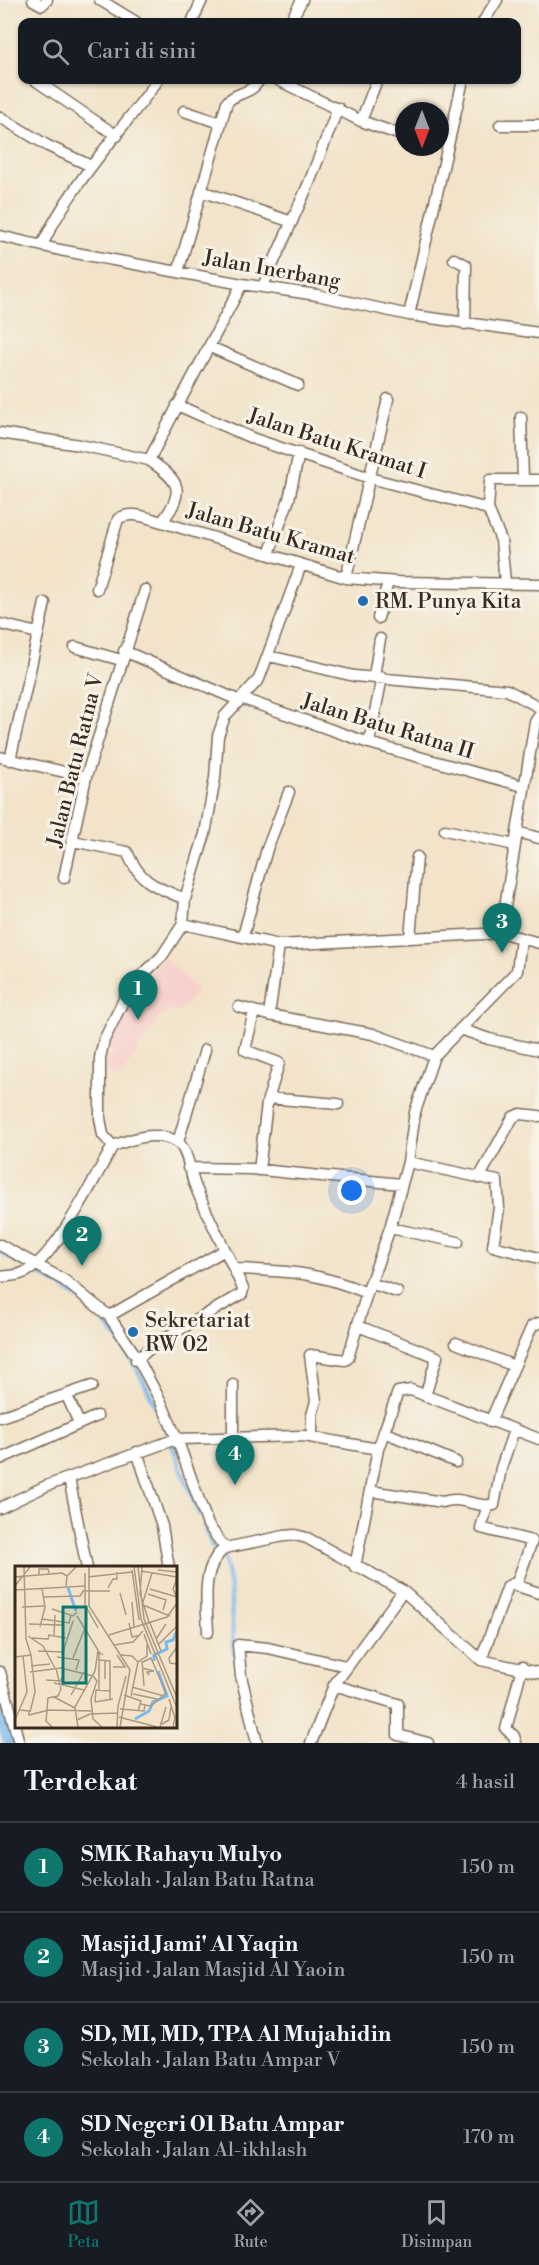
<!DOCTYPE html>
<html lang="id">
<meta charset="utf-8">
<style>
:root{--surface:#171b24;--page:#242831;--text:#f1f3f6;--muted:#9ea1a6;--line:#363941;--accent:#0f766e}
body{margin:0;font-family:"Libre Bodoni",serif;background:var(--page);color:var(--text)}
.compass{position:absolute;left:395px;top:102px;width:54px;height:54px;border-radius:50%;background:var(--surface);box-shadow:0 2px 4px #0004;rotate:180deg}
.you{position:absolute;left:352px;top:1191px;width:21px;height:21px;margin:-15px;border:4px solid #fff;border-radius:50%;background:#1a73e8;box-shadow:0 0 0 9px #1a73e833}
.badge{display:grid;place-items:center;width:39px;height:39px;border-radius:50%;background:var(--accent);color:#fff;font-size:20px;font-weight:700}
.pin{position:absolute;translate:-50% -50px;filter:drop-shadow(0 2px 3px #0008)}
.pin::after{content:'';position:absolute;top:32px;width:21px;height:18px;background:inherit;clip-path:polygon(0 0,100% 0,50% 100%)}
.list{margin:0;padding:0;list-style:none}
h2{display:flex;justify-content:space-between;align-items:center;height:78px;margin:0;padding:0 24px;font-size:26px}
h2 small{font-size:20px;font-weight:400;color:var(--muted)}
.list li{display:grid;grid-template-columns:39px 1fr auto;gap:18px;align-items:center;box-sizing:border-box;height:90px;padding:0 24px;border-top:2px solid var(--line)}
.list b{display:block;font-size:22px;white-space:nowrap}
.list p{margin:0;font-size:20px;white-space:nowrap;color:var(--muted)}
.list em{font-size:20px;font-style:normal;color:var(--muted)}
.icon{flex:none;width:33px;height:33px;fill:none;stroke:currentColor;stroke-width:2;stroke-linecap:round;stroke-linejoin:round}
.map{position:relative;flex:none;width:539px;height:1743px;overflow:hidden}
.search{position:absolute;background:var(--surface);box-shadow:0 2px 4px #0004;left:18px;right:18px;top:18px;height:66px;display:flex;align-items:center;gap:15px;box-sizing:border-box;padding:0 21px;border-radius:12px;color:var(--muted);font-size:22px}
.sheet{height:438px;background:var(--surface)}
nav{display:flex;justify-content:space-around;align-items:center;box-sizing:border-box;height:84px;border-top:2px solid var(--line);background:var(--surface);font-size:16px;color:var(--muted)}
nav a{display:grid;justify-items:center;gap:3px}
nav .on{color:var(--accent)}
.map>svg:first-child{display:block}
.built{fill:#f7d0cb}
.lines{fill:none;stroke-linecap:round;stroke-linejoin:round}
.stream{stroke:#79b9ed;stroke-width:4}
.canal{stroke:#79b9ed;stroke-width:14}
.minor-casing{stroke:#7b6b5a;stroke-width:13}
.minor{stroke:#fff;stroke-width:10}
.poi-dot{fill:#1f6fb2;stroke:#f7f3e8;stroke-width:2}
.labels{text-anchor:middle;stroke-width:6;stroke-linejoin:round;paint-order:stroke}
.street-label{font-size:21px;fill:#3b2a1e;stroke:#f7f3e8}
.poi-label{font-size:21px;fill:#3b2a1e;stroke:#f7f3e8;text-anchor:start}
.inset-river{fill:none;stroke:#79b9ed;stroke-width:3}
.inset-road{fill:none;stroke:#a99985;stroke-width:1.5}
.view{fill:#0f766e;fill-opacity:0.15;stroke:#0f766e;stroke-width:3}
.inset-edge{fill:none;stroke:#3b2a1e;stroke-width:3}
</style>
<div class="map">
<svg width="539" height="1743" viewBox="0 0 539 1743">
<rect width="100%" height="100%" fill="#f7f3e8"/>
<filter id="ink" filterUnits="userSpaceOnUse"><feTurbulence type="fractalNoise" baseFrequency=".0167" numOctaves="2"/><feDisplacementMap in="SourceGraphic" scale="12" xChannelSelector="R" yChannelSelector="G"/><feConvolveMatrix kernelMatrix="1 2 1 2 8 2 1 2 1" color-interpolation-filters="sRGB"/></filter>
<filter id="wash" filterUnits="userSpaceOnUse"><feTurbulence type="fractalNoise" baseFrequency=".008" numOctaves="4" result="noise"/><feDisplacementMap in="SourceGraphic" scale="24" xChannelSelector="R" yChannelSelector="G"/><feGaussianBlur stdDeviation="1.35" result="paint"/><feColorMatrix in="noise" values="0 0 0 0 0 0 0 0 0 0 0 0 0 0 0 0 0 1.4 0 .05"/><feComposite in="paint" operator="in"/></filter>
<g filter="url(#wash)">
<rect width="100%" height="100%" fill="#f2e3c9"/>
<path class="built" d="M164,957L198,991L177,1013L172,1008L160,1017L120,1078L102,1068L113,1051L105,1046L134,989Z"/>
<g class="lines">
<path class="stream" d="M0,1252C25,1267 52,1279 76,1296C140,1342 170,1443 199,1514
M204,1526L212,1546L224,1557L230,1587L234,1655"/>
<path class="canal" d="M0,1710L10,1743"/>
</g>
</g>
<g filter="url(#ink)">
<g class="lines">
<g class="minor-casing">
<path id="minor" d="M33,0L42,5L47,0
M100,0L136,22
M192,22L202,0
M290,22L302,0
M483,22L497,0
M35,80L117,136
M278,80L361,121L404,136
M184,111L221,123
M0,117L48,146L91,166
M361,121L377,80
M500,125H539
M201,191L292,222
M0,236L60,250L242,284L317,295L409,315L539,333
M42,245C71,184 119,134 158,80
M454,259L466,265L465,324
M178,272L227,102C237,91 251,95 259,80
M242,284L149,460C180,481 186,490 162,522L346,578L398,582L539,584
M263,286L309,183L338,108
M409,315L463,80
M210,347L298,385
M177,405L254,439L370,478L488,509L501,540L505,582
M521,417L523,479
M0,433L80,445L149,460
M488,509L490,480H539
M269,554L289,499L299,453
M346,578L388,399
M97,589L118,519C131,510 147,518 162,522
M378,618L388,582
M0,624L38,633
M75,647L121,660
M124,651L238,700
M269,656L354,676L507,690L539,707
M374,676L380,639
M243,699L369,743L523,786
M539,716L535,722L503,919V933L539,943
M369,743L382,677
M0,757L86,777
M10,760L45,603
M445,830L515,845
M517,832L539,838
M73,841L127,852C140,883 156,887 185,899
M64,878L86,777L145,590
M183,924L279,945L503,933
M243,936L267,849L289,792
M410,938L417,857
M239,1007L269,1015L373,1034L434,1056
M254,1012L245,1050L279,1063L267,1103L259,1170
M269,1015L279,945
M460,1029L489,1039L539,1050
M268,1098L338,1104
M178,1142L205,1050
M113,1146L103,1135L100,1118V1058L104,1040L130,987L162,956L183,924L185,899L205,834L215,778L218,736L225,716L259,679L301,565
M113,1146C134,1138 154,1131 176,1141C187,1147 190,1171 194,1183C208,1219 228,1253 243,1289L242,1294L158,1342L136,1360
M408,1162L497,1181L499,1208L493,1246L539,1258
M188,1168L251,1169L401,1184
M479,1178L513,1117L520,1114L539,1116
M390,1228L458,1242
M0,1245L64,1280L109,1316L138,1359L161,1402L177,1439L208,1525L225,1548
M235,1269C288,1271 317,1272 367,1293
M0,1277C7,1276 16,1276 23,1273C54,1262 95,1176 113,1146
M370,1283L397,1292
M109,1316L225,1250
M358,1326L437,1357L425,1396
M456,1343L514,1366
M233,1385V1436
M67,1396L79,1423
M0,1417L92,1386
M490,1422L532,1326L539,1323
M384,1432L456,1462
M312,1437V1415L316,1401L310,1355L345,1360L348,1358L367,1293L390,1228L408,1162L415,1112L434,1056L517,971L521,939
M137,1452L162,1526L169,1568
M0,1459L97,1416
M69,1478L87,1568
M370,1491L443,1502C459,1495 476,1508 494,1505L501,1468L514,1430
M488,1505L481,1528L532,1541L516,1585
M0,1508L46,1486L176,1439L304,1436L378,1449
M355,1567L378,1449L398,1392L411,1390L539,1439
M208,1632C207,1604 200,1567 225,1548L284,1536L295,1535L307,1538L403,1591L481,1660L539,1673
M481,1660L508,1586L512,1584L539,1593
M0,1672L19,1743
M334,1685L398,1704V1735L428,1743
M257,1743L241,1676L238,1645L268,1648L346,1666
M311,1743L334,1685L403,1591
M516,1743L514,1736L506,1729L522,1667"/>
</g>
<use href="#minor" class="minor"/>
</g>
</g>
<g class="poi-dot">
<circle cx="363" cy="601" r="6"/>
<circle cx="133" cy="1332" r="6"/>
</g>
<g class="labels">
<g class="street-label">
<text transform="translate(272 269) rotate(10)" y="7">Jalan Inerbang</text>
<text transform="translate(337 443) rotate(18)" y="7">Jalan Batu Kramat I</text>
<text transform="translate(271 533) rotate(16)" y="7">Jalan Batu Kramat</text>
<text transform="translate(388 726) rotate(17)" y="7">Jalan Batu Ratna II</text>
<text transform="translate(75 760) rotate(-76)" y="7">Jalan Batu Ratna V</text>
</g>
<g class="poi-label">
<text x="375" y="608">RM. Punya Kita</text>
<text x="145" y="1327">Sekretariat<tspan x="145" dy="24">RW 02</tspan></text>
</g>
</g>
<g transform="translate(15 1566)">
<rect width="162" height="162" fill="#f2e3c9"/>
<path class="inset-river" d="M53,22L61,45M139,95V89L152,83L151,76L158,74L162,65M120,153L134,145L138,136L152,130L143,105"/>
<path class="inset-road" d="M74,1V40L115,104L105,161M119,1L126,53L162,142M123,1L129,53L162,132M127,1L125,28L134,56M117,4L124,54M143,4L162,6M126,5L162,11M70,7V39L83,62M24,8V3H33L34,7M0,11L47,7L52,10M73,11L117,6M162,12L158,23L162,32M0,20L15,1M51,20L52,10L61,1M93,22L98,13H102V6M135,23L162,31M0,24L71,20M71,25H95M105,27L111,49M133,28L151,34L148,44M28,31L65,30L69,24M117,36L119,61M128,36L137,7M128,39L155,50M7,41L29,40M37,43L58,50L62,46M62,50L83,84L80,105L60,141L63,161M27,53L54,57L56,49M114,57L117,71L125,69M135,57L146,85M14,58L47,59M25,61L30,41L27,22M129,68L136,88M39,69L40,49M94,69L152,51L162,37M13,70L28,80L40,102M17,72L33,73L34,69L51,72M141,73L151,58M144,78L162,60M99,79L118,76L128,65M162,81L154,92L155,97L162,98M23,85L48,86L58,55M106,89L117,90L123,96M0,91L16,89L11,73L9,1M42,91L64,94L61,104M58,92L70,62M84,94L95,95V134M127,95L129,120M128,96L136,92L151,127L136,140L130,139M16,100L35,98M98,101H110L102,89M127,102L139,105L132,106L134,109M15,106L46,102L78,110L82,115L76,133L78,153L87,161M90,113V94M31,114L46,115L47,111M39,117L69,124M117,121L149,130M84,124V86L88,89M118,128L142,133M56,129L69,106M109,129L126,135L123,145M116,130L123,96L132,90V78M39,131L60,142M154,133L160,152L158,161M80,136L81,124L95,125M80,136L98,133M105,143L129,145L130,139L126,138M5,144L14,145V149L34,144L77,145M15,146L20,126L16,89M104,151L142,161M0,154L12,126L8,90M62,154L75,148L102,147M147,158L154,154L156,141M37,161L31,155L33,132L43,130L46,123L41,102M102,161L103,140L111,110M145,161L151,141"/>
<path class="view" d="M48,41H71V117H48Z"/>
<rect width="162" height="162" class="inset-edge"/>
</g>
</svg>
<svg class="compass" viewBox="-18 -18 36 36"><path d="M0-13l5 13h-10z" fill="#e53935"/><path d="M0 13l5-13h-10z" fill="#9ea1a6"/></svg>
<div class="you"></div>
<div class="pin badge" style="left:138px;top:1020px">1</div>
<div class="pin badge" style="left:82px;top:1266px">2</div>
<div class="pin badge" style="left:502px;top:953px">3</div>
<div class="pin badge" style="left:235px;top:1485px">4</div>
<div class="search"><svg class="icon" aria-label="search" viewBox="0 0 24 24"><circle cx="10" cy="10" r="6"/><path d="M15 15l6 6"/></svg>Cari di sini</div>
</div>
<section class="sheet">
<h2>Terdekat<small>4 hasil</small></h2>
<ul class="list">
<li><span class="badge">1</span><div><b>SMK Rahayu Mulyo</b><p>Sekolah · Jalan Batu Ratna</p></div><em>150 m</em></li>
<li><span class="badge">2</span><div><b>Masjid Jami' Al Yaqin</b><p>Masjid · Jalan Masjid Al Yaoin</p></div><em>150 m</em></li>
<li><span class="badge">3</span><div><b>SD, MI, MD, TPA Al Mujahidin</b><p>Sekolah · Jalan Batu Ampar V</p></div><em>150 m</em></li>
<li><span class="badge">4</span><div><b>SD Negeri 01 Batu Ampar</b><p>Sekolah · Jalan Al-ikhlash</p></div><em>170 m</em></li>
</ul>
</section>
<nav>
<a class="on"><svg class="icon" aria-label="map" viewBox="0 0 24 24"><path d="M3 6l6-2 6 2 6-2v14l-6 2-6-2-6 2zM9 4v14M15 6v14"/></svg>Peta</a>
<a><svg class="icon" aria-label="directions" viewBox="0 0 24 24"><path d="M12 3l9 9-9 9-9-9zM9 14v-3h6M13 9l2 2-2 2"/></svg>Rute</a>
<a><svg class="icon" aria-label="saved" viewBox="0 0 24 24"><path d="M7 4h10v16l-5-4-5 4z"/></svg>Disimpan</a>
</nav>
